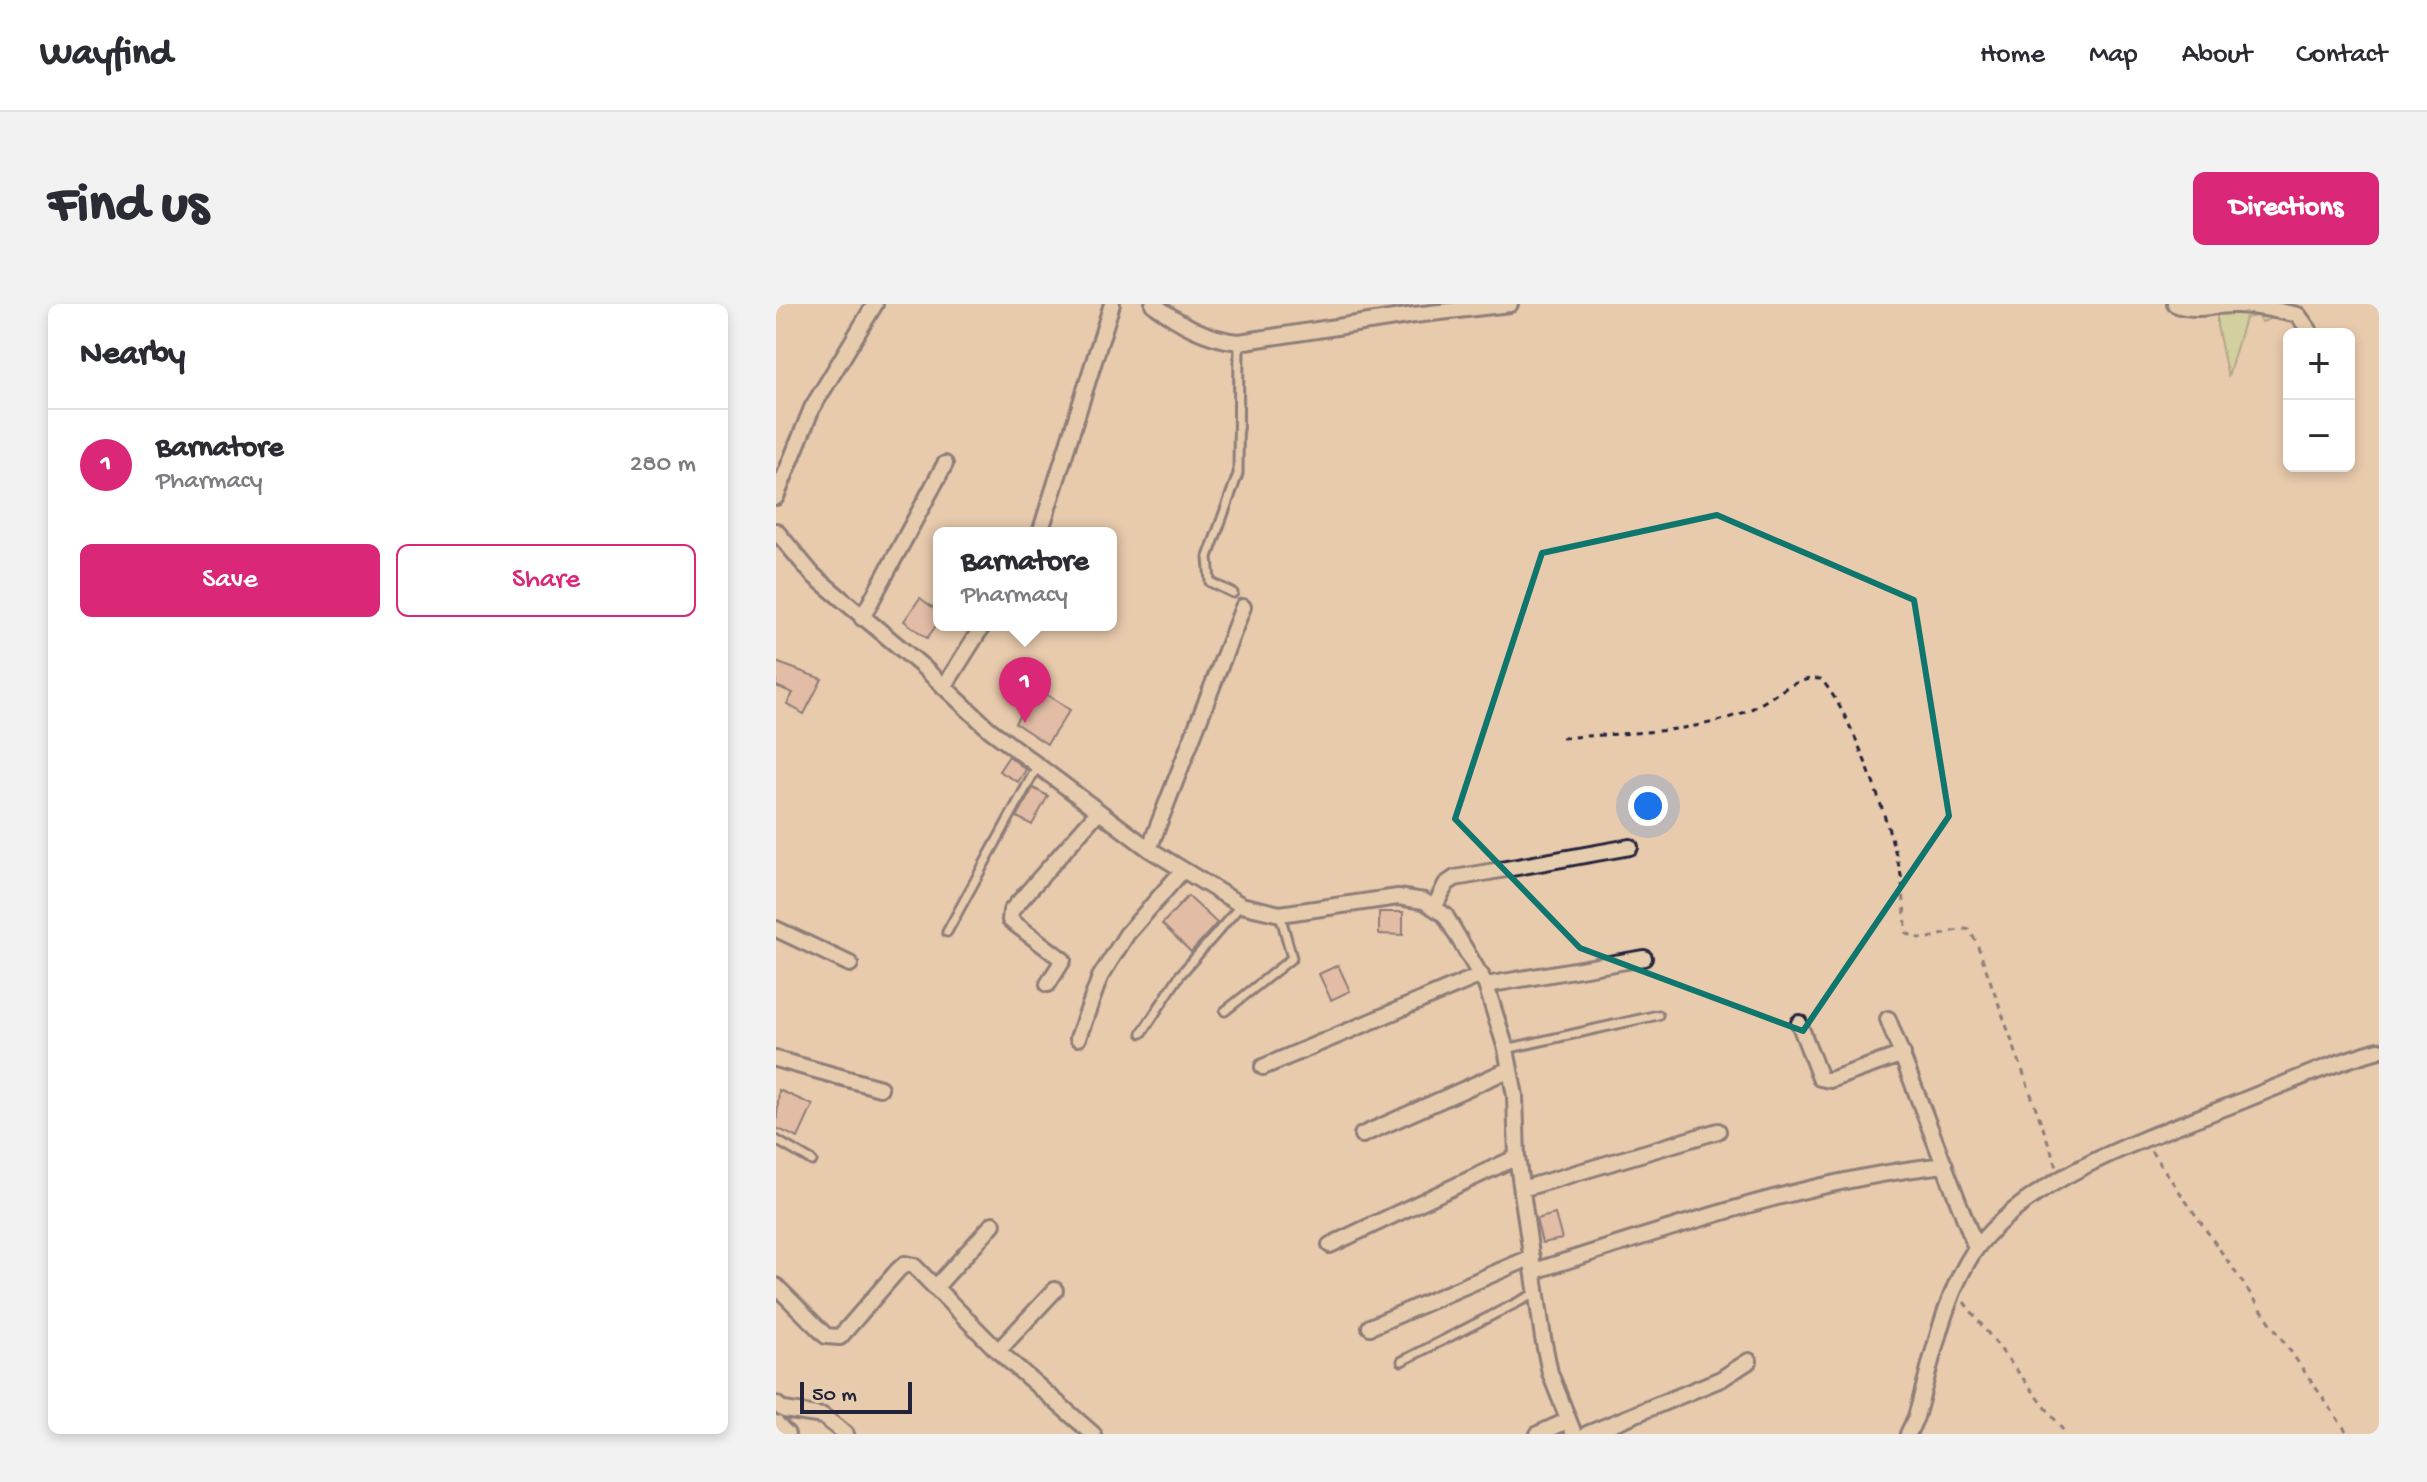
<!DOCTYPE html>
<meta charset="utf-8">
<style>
:root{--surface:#fff;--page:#f2f2f3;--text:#2b2b33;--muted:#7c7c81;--line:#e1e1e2;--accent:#db2777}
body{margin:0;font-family:"Gochi Hand",sans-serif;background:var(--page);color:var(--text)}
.controls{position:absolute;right:24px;top:24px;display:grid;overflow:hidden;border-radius:12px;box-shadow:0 4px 12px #0003}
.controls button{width:72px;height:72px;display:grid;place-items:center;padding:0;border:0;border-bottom:2px solid var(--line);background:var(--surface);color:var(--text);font:40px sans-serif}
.scale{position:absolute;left:24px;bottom:20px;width:112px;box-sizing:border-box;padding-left:8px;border:4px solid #22223b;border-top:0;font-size:22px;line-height:28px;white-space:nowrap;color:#22223b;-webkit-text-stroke:6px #e5cdae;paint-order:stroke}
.you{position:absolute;left:872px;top:502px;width:28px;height:28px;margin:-20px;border:6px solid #fff;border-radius:50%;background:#1a73e8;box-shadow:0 0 0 12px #1a73e833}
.badge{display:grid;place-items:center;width:52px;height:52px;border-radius:50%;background:var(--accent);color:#fff;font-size:26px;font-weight:700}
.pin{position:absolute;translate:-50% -66px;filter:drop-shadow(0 2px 4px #0008)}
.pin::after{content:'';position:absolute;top:42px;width:28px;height:24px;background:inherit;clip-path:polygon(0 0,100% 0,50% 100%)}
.popup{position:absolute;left:157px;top:223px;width:184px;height:104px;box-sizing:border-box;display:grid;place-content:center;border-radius:12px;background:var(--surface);filter:drop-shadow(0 2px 6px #0005);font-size:26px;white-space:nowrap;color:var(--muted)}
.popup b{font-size:30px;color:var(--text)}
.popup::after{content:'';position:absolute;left:50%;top:100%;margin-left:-16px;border:16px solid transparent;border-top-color:var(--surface)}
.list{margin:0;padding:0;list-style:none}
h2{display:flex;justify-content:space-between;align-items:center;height:104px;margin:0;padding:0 32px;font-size:34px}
h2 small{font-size:26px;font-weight:400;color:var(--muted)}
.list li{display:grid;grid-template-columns:52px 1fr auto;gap:24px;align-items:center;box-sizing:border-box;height:112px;padding:0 32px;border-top:2px solid var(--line)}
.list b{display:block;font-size:30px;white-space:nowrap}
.list p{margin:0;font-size:26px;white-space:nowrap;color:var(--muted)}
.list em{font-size:26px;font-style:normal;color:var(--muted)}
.actions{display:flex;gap:16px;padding:24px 32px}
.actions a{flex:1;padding:18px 0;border:2px solid var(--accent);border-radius:12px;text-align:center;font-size:28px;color:var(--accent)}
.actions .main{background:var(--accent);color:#fff}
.map{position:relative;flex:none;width:1603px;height:1130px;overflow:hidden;border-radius:12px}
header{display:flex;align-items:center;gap:48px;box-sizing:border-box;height:112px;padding:0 40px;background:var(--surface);border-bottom:2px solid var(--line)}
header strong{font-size:38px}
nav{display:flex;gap:44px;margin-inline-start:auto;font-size:28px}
.intro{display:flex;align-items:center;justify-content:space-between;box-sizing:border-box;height:192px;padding:0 48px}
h1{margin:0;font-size:56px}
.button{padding:20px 36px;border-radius:12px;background:var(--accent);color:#fff;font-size:28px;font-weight:700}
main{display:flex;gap:48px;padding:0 48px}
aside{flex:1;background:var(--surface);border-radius:12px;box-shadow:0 4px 12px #0003}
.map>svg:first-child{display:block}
.green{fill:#bcd58c;stroke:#6f7c64;stroke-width:2}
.building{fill:#dbaa9c;stroke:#22223b;stroke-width:2}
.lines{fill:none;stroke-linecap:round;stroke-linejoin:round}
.service-casing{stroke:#22223b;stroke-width:13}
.minor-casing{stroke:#22223b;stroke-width:20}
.path{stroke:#22223b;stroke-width:3;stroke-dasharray:6 6;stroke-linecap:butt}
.service{stroke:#e5cdae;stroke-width:7}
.minor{stroke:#e5cdae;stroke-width:14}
.marked{fill:none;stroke:#0f766e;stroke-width:6;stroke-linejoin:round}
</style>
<header>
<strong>Wayfind</strong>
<nav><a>Home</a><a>Map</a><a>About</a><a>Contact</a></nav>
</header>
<div class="intro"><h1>Find us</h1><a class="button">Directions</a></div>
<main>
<aside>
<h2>Nearby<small></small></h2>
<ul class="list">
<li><span class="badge">1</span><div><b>Barnatore</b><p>Pharmacy</p></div><em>280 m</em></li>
</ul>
<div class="actions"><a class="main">Save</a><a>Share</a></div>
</aside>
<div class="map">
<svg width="1603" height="1130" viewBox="0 0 1603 1130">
<rect width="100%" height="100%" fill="#e8caad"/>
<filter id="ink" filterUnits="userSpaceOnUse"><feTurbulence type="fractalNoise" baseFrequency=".0125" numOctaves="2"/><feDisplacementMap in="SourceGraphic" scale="16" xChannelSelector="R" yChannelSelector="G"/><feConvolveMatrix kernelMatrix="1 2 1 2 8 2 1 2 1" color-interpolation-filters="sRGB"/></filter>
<g filter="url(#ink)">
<path class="green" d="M1441,1L1505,11L1486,18L1481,12L1469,14L1452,73L1441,22Z"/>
<path class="building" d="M144,294L163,308V318L151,334L128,317Z
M0,358L46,375L28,410L11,400L17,389L0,382Z
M261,384L294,406L271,440L239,419Z
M233,452L250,466L242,478L223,467Z
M257,484L272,492L256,521L241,513Z
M412,592L441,619L415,648L386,620Z
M603,608H627V631L603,630Z
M562,661L574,687L555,696L543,670Z
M3,786L37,801L22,834L0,824Z
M779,910L786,935L766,939L760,915Z"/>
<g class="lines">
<g class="service-casing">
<path id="service" d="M457,289L434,278L432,253L462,170L463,38
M171,628L261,463
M449,707L516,654L504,610
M366,729L404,671L465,601
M730,745L882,711
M0,836L36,857
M626,1057L760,989"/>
</g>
<g class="minor-casing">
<path id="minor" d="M377,0C403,19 430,35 463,38L638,11L734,0
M1399,0C1421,9 1437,0 1460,1C1481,1 1502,7 1522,11L1533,26
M0,193L36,104L99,0
M0,227L37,271L146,362L213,425L373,545L465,601L504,610L622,593L648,597L669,611L710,681L730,745L739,792L741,853L767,1034L774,1069L798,1130
M264,229L336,0
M86,314L169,160
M168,383L207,321
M373,545L467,303
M659,602L670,580L679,574L854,543
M0,625L74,660
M272,680L287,656L234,616L235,607L321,509
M710,681L868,654
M1112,715L1200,944
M1023,719L1044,774L1054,776L1127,750
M302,734L324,673L351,630L407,566
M0,755L104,784
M487,763L705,671
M586,831L734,765
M746,885L942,827
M554,941L741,853
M758,967C893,925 1028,876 1169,861
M0,982L50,1032L64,1033L122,966L129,960L138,962L222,1047L317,1130
M159,984L217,920
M594,1023L756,953
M222,1047L279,986
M0,1100L8,1106L47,1112L70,1130
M0,1119L11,1130
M762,1130L791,1117
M811,1130L945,1075L973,1057
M1132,1130L1140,1113C1155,1061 1169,985 1202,942C1259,869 1382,830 1466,797C1511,779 1556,759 1603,746"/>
</g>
<path class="path" d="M786,434C846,428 917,431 973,406C997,395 1017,372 1045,375C1078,413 1110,511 1123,562C1128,583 1128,607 1131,629C1152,643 1169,625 1192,625L1200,637L1281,863
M1375,847L1570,1127
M1188,998L1290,1130"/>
<use href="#service" class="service"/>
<use href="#minor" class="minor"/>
</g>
</g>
<path d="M0 0H1603V1130H0ZM941,211L1138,296L1173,512L1027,727L804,644L679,515L766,249Z" fill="#e8caad" fill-opacity=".55" fill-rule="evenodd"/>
<path class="marked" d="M941,211L1138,296L1173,512L1027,727L804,644L679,515L766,249Z"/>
</svg>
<div class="controls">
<button>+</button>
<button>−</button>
</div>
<div class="scale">50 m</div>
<div class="you"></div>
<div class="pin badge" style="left:249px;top:419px">1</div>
<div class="popup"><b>Barnatore</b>Pharmacy</div>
</div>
</main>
